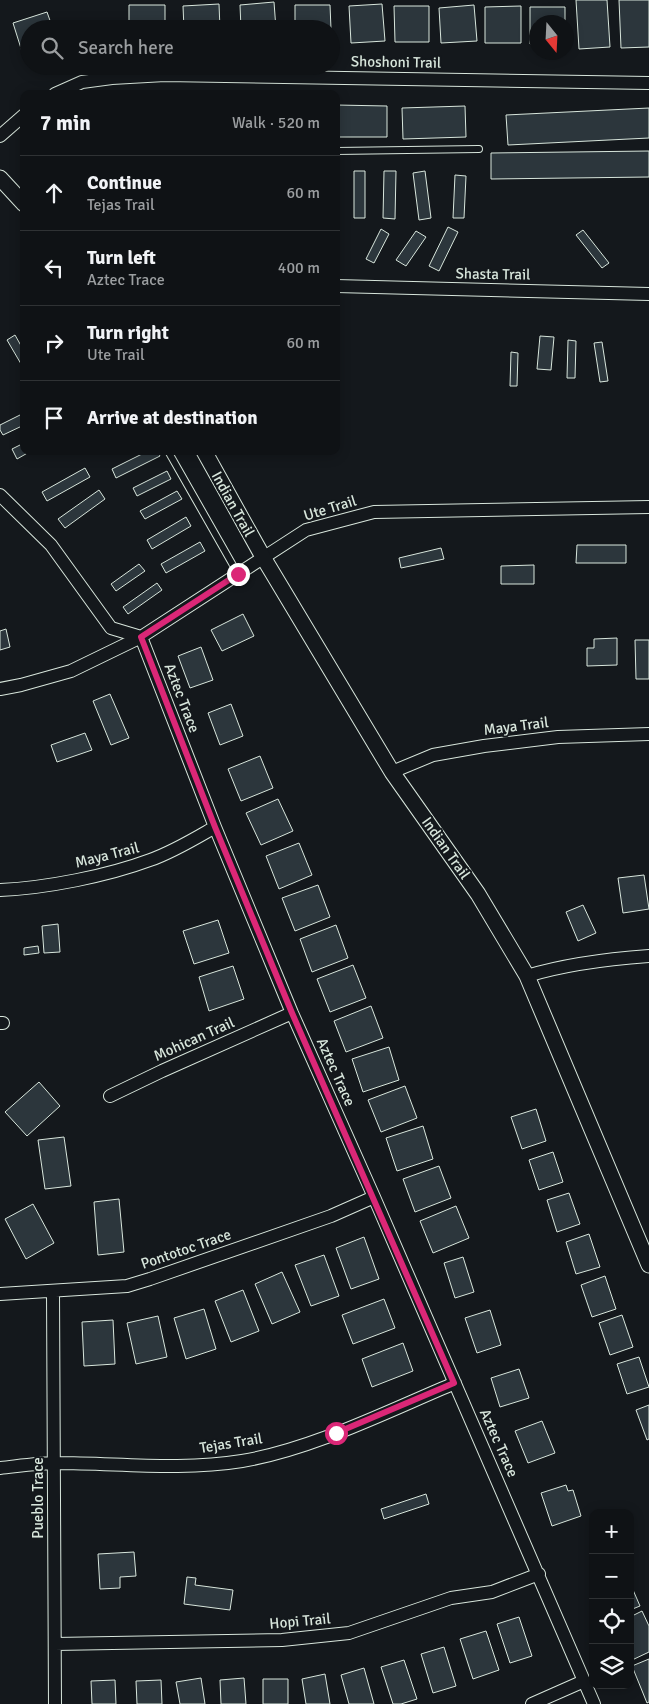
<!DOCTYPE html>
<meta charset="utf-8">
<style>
:root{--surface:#0f1215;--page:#181b1e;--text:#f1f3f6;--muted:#9b9ea0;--line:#2f3234}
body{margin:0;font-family:Signika,sans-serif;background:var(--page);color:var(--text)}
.controls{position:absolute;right:15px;bottom:15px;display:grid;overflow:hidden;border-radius:10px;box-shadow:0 2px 12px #0003}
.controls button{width:45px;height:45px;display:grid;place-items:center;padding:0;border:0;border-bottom:1px solid var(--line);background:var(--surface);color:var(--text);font:25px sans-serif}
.compass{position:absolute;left:529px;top:15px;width:45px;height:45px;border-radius:50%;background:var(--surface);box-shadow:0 2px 12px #0003;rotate:162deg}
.stop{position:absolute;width:15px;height:15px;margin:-11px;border:4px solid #db2777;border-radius:50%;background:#fff}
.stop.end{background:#db2777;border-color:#fff;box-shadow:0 1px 5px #0008}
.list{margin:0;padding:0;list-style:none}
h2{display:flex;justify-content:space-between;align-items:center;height:65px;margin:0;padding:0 20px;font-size:21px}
h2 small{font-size:16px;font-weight:400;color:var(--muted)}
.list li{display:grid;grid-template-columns:32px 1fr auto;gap:15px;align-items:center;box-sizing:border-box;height:75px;padding:0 20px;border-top:1px solid var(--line)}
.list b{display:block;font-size:19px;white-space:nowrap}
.list p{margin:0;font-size:16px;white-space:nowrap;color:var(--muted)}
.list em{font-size:16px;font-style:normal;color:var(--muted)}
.icon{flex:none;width:28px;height:28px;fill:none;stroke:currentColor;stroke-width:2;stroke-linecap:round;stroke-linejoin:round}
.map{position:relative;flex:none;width:649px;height:1704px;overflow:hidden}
.search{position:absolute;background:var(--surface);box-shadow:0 2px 12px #0003;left:20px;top:20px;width:320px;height:55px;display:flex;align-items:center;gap:12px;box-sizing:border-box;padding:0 18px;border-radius:28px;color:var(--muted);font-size:19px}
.panel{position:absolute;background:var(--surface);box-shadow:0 2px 12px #0003;left:20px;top:90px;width:320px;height:365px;border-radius:10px}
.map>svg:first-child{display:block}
.building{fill:#2c363c;stroke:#d8e6dc}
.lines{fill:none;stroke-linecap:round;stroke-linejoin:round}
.service-casing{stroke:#d8e6dc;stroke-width:8}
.minor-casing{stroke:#d8e6dc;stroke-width:14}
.tertiary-casing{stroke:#d8e6dc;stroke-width:17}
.service{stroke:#14181c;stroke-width:6}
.minor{stroke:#14181c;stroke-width:12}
.tertiary{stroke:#14181c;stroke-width:15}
.route{stroke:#db2777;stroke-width:6}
.labels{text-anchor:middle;stroke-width:4;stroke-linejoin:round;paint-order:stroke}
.street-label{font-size:15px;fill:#d8e6dc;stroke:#14181c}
</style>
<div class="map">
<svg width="649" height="1704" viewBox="0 0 649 1704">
<rect width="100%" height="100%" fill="#14181c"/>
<path class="building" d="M576,0H607L610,47L579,49Z
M619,0H649V47L621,48Z
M274,2L276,29H241L240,5Z
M219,4L220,29H184L183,6Z
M382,4L385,41L351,43L349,6Z
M129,5H165V29H129Z
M295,5H330L331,29H295Z
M474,5L477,41L441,43L439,8Z
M394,6H429V42H395Z
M521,6V43H485V7Z
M530,7H565V22H536V44H530Z
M47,12L53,29H29V57L24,58L13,23Z
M336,105L387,106V137H336Z
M465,106L466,137L403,139L402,108Z
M649,108V138L508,145L506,115Z
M649,151V177L491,179V153Z
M354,171H365V218H354Z
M384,171H396L395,219L383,218Z
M425,171L431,218L419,220L413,173Z
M455,175L466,176L464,218H453Z
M448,227L458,232L439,271L429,266Z
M381,229L389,234L374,263L366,259Z
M583,230L609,263L602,268L576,235Z
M416,231L426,237L406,266L396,260Z
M15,335L24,351V369L7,340Z
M540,336L554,337L551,370L537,369Z
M568,340L576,341L575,378H567Z
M602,342L608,381L600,382L594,343Z
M511,352L518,353L517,386H510Z
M24,413V425L3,435L0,430V425Z
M24,443V451H31L17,459L12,449Z
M148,451H157L160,456L116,478L112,469Z
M85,468L90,477L47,501L42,492Z
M167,471L171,479L137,496L133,488Z
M99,490L105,499L65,528L58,519Z
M177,491L182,499L145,519L140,511Z
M186,517L191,526L152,549L147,540Z
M200,542L205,551L166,573L161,564Z
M577,545H626V563H576Z
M441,548L444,559L401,568L399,558Z
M139,564L145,571L116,591L111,584Z
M534,565V584H501V566Z
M157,583L162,590L128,614L123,607Z
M243,614L254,636L222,651L211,630Z
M6,629L10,647L0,650V631Z
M617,638V665L587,666V648H594V639Z
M635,640H649V679H636Z
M201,647L213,680L190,688L178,656Z
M110,694L129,738L111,745L93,701Z
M231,704L243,736L220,745L208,713Z
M85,733L92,750L57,762L51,745Z
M260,756L273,788L241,801L228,769Z
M278,799L293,831L261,845L246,813Z
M299,843L312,875L279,889L266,856Z
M644,875L649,909L623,913L618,878Z
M318,885L330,917L295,931L282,898Z
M583,905L596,933L578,941L566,912Z
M218,920L229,953L194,964L183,931Z
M58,924L60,952L44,953L42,926Z
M336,925L348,958L312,972L300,939Z
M38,946L39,953L24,955V948Z
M353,965L366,998L330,1012L317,979Z
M233,966L244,999L209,1011L199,977Z
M371,1006L383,1038L346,1052L334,1021Z
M389,1047L399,1080L363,1092L352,1059Z
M39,1082L60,1106L27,1136L5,1112Z
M405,1086L417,1118L381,1132L368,1100Z
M536,1109L546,1141L522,1149L511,1117Z
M423,1126L433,1159L397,1171L386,1138Z
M64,1137L71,1186L45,1189L38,1140Z
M553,1152L563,1182L539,1190L529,1160Z
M439,1166L451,1198L415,1212L403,1179Z
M569,1193L580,1224L557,1232L547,1200Z
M119,1199L124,1252L98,1255L94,1202Z
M33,1204L54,1243L26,1259L5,1219Z
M456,1206L469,1238L433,1253L420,1221Z
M589,1234L600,1267L576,1274L566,1242Z
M364,1237L379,1279L351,1289L336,1248Z
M324,1255L339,1296L311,1306L295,1265Z
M463,1257L474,1292L455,1298L444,1263Z
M282,1272L300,1312L272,1324L255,1284Z
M605,1276L616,1309L592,1317L581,1285Z
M243,1290L259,1331L231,1342L215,1301Z
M384,1299L395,1328L353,1344L342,1315Z
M204,1309L216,1349L186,1359L174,1318Z
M490,1310L501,1345L477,1353L465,1318Z
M622,1315L633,1347L610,1355L599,1323Z
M158,1316L167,1357L136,1364L127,1323Z
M113,1320L115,1364L84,1366L82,1322Z
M403,1343L413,1371L372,1387L362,1359Z
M639,1357L649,1387L627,1394L617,1364Z
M519,1369L529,1398L500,1407L491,1378Z
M649,1405V1439L647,1440L636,1410Z
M542,1421L555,1453L528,1463L515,1431Z
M566,1485L568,1491L573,1490L581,1516L552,1526L541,1493Z
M426,1494L429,1504L384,1519L381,1509Z
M134,1552L136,1576L120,1577V1588L100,1589L98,1554Z
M187,1577L196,1578L195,1585L233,1590L230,1610L184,1604Z
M630,1583L640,1606L630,1610Z
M642,1611L649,1626V1652L630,1661V1617Z
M519,1617L532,1656L510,1663L497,1624Z
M486,1631L499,1670L473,1679L460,1639Z
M444,1647L456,1686L433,1693L421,1654Z
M649,1659V1702L647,1703L632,1666Z
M404,1660L417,1699L401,1704H393L381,1667Z
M364,1668L374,1704H349L341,1675Z
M325,1674L330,1704H306L302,1679Z
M201,1678L205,1704H180L176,1682Z
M244,1678L246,1704H221L220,1680Z
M263,1679H288V1704H263Z
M115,1680L116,1704H92L91,1681Z
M161,1680L162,1704H137L136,1681Z"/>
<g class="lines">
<g class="service-casing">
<path id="service" d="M336,151L479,149
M168,451L238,574"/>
</g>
<g class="minor-casing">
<path id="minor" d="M55,94L82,82L112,78L165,75L649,83
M0,136L24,115
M336,286L649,294
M0,495L51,545L111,628L141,637L215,827L292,1013L374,1197L594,1704
M0,689L21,685L71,671L141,637L306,530L374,512L649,507
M392,772L433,755L484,746L558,737L649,734
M0,890C46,888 107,876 150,860C173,852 194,839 215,827
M527,976C566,964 608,959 649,956
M0,1023H3
M110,1096L162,1071L292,1013
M53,1292L55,1704
M0,1294L127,1286L150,1279L331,1216L374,1197
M0,1468C19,1466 38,1463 57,1463C118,1463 180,1471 242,1461C313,1449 388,1411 455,1383
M55,1644L282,1640L349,1633L451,1598L492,1592L539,1574
M532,1704L584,1681"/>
</g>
<g class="tertiary-casing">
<path id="tertiary" d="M0,178L24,204
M204,451L263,557L392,772L478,894L527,976L649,1265"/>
</g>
<use href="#service" class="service"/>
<use href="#minor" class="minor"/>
<use href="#tertiary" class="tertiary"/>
</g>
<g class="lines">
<path class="route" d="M238,574L141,637L215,827L292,1013L454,1383L336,1433"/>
</g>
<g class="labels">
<g class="street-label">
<text transform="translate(396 62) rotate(1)" y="5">Shoshoni Trail</text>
<text transform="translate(493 274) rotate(1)" y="5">Shasta Trail</text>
<text transform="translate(233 504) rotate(61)" y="5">Indian Trail</text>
<text transform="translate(330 508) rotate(-17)" y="5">Ute Trail</text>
<text transform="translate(182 698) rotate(69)" y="5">Aztec Trace</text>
<text transform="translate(516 726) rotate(-7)" y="5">Maya Trail</text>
<text transform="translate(446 848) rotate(55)" y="5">Indian Trail</text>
<text transform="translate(107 855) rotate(-14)" y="5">Maya Trail</text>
<text transform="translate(194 1039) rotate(-24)" y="5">Mohican Trail</text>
<text transform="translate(336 1072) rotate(66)" y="5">Aztec Trace</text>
<text transform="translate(186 1249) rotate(-19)" y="5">Pontotoc Trace</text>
<text transform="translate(231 1443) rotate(-9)" y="5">Tejas Trail</text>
<text transform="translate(499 1443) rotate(66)" y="5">Aztec Trace</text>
<text transform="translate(38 1498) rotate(-90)" y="5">Pueblo Trace</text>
<text transform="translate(300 1621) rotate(-5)" y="5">Hopi Trail</text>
</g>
</g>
</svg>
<div class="controls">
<button>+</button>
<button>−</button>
<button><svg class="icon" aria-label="locate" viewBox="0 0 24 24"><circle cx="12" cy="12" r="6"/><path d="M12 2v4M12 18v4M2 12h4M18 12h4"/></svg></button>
<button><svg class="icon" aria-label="layers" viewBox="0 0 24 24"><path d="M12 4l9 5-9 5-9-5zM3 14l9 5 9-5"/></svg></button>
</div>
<svg class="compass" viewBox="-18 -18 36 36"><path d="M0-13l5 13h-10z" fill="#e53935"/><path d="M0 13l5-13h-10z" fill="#9b9ea0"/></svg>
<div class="stop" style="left:336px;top:1433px"></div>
<div class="stop end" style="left:238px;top:574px"></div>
<div class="search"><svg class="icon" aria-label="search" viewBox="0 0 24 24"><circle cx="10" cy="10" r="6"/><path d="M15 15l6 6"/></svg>Search here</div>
<section class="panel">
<h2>7 min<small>Walk · 520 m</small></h2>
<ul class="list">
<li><svg class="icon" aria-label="ahead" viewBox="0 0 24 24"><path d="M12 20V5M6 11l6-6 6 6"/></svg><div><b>Continue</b><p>Tejas Trail</p></div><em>60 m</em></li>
<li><svg class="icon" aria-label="left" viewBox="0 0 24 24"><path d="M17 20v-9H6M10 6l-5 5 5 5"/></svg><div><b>Turn left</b><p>Aztec Trace</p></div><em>400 m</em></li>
<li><svg class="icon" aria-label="right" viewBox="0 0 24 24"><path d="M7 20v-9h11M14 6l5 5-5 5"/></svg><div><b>Turn right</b><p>Ute Trail</p></div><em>60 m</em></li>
<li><svg class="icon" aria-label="arrive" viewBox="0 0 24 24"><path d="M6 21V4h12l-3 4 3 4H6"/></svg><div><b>Arrive at destination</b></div></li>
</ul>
</section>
</div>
